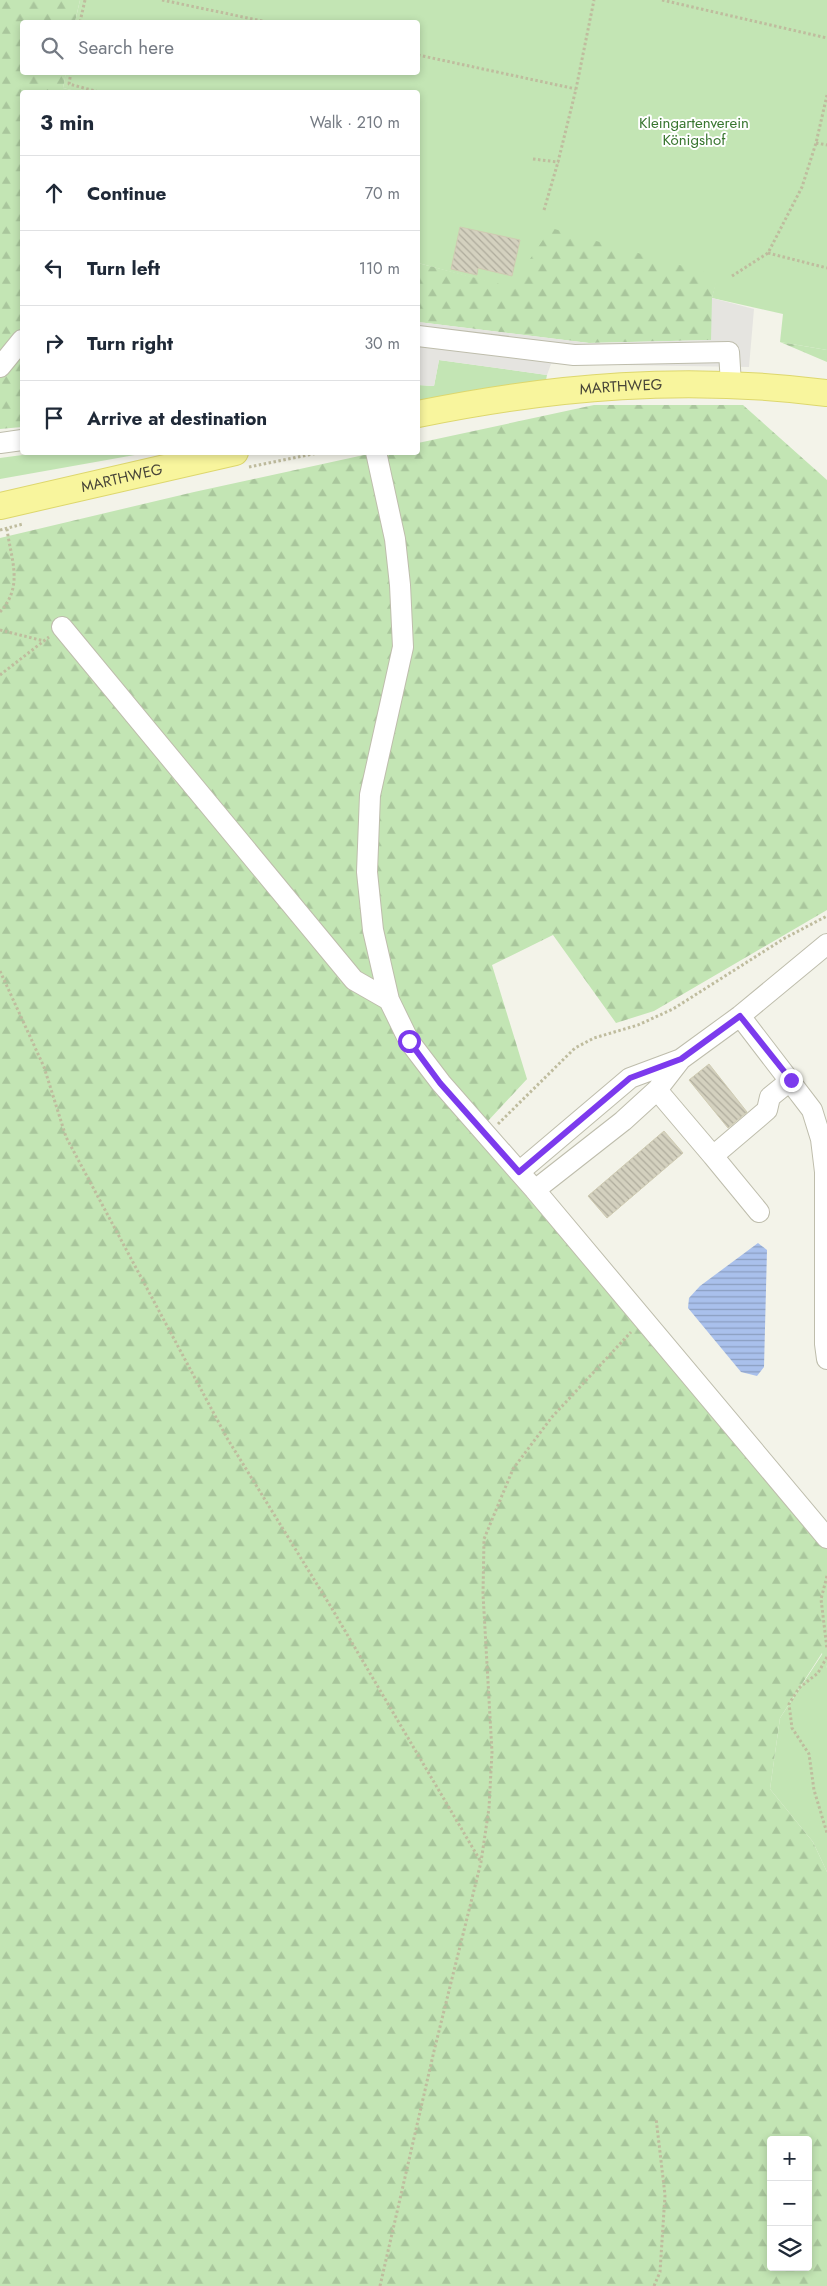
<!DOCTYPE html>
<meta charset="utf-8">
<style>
:root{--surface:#fff;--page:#f6f6f7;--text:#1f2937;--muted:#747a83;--line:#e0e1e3}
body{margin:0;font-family:Jost,sans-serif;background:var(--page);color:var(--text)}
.controls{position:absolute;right:15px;bottom:15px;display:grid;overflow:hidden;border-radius:5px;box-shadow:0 2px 8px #0003}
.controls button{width:45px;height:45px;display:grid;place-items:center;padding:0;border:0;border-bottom:1px solid var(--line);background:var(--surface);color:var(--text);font:25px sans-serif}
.stop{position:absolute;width:15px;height:15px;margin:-11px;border:4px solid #7c3aed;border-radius:50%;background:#fff}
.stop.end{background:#7c3aed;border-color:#fff;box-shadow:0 1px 5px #0008}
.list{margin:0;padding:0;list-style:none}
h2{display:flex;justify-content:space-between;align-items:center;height:65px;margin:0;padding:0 20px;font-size:21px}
h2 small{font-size:16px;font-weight:400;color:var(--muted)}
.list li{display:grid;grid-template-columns:32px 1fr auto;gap:15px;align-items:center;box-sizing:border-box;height:75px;padding:0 20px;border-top:1px solid var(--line)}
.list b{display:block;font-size:19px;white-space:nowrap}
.list em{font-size:16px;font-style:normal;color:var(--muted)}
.icon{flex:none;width:28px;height:28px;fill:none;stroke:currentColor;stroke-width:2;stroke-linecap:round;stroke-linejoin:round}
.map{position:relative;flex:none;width:827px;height:2286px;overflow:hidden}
.search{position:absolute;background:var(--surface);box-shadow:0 2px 8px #0003;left:20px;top:20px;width:400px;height:55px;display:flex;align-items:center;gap:12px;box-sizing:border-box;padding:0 18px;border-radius:5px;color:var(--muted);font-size:19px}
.panel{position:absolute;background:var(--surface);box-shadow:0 2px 8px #0003;left:20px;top:90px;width:400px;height:365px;border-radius:5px}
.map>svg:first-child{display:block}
.green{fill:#c3e5b4}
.forest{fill:url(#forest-firs);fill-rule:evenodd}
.parking{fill:#e5e4e0}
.water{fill:url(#water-rules)}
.building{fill:url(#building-back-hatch);stroke:#cfcbb2}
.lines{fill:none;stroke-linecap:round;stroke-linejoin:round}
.minor-casing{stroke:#bebdac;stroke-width:22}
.major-casing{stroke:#ddd76d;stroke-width:28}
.path{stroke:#bfbc9e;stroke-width:3;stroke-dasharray:2.5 2.5;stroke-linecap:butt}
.minor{stroke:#fff;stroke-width:20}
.major{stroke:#f8f59d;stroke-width:26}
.route{stroke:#7c3aed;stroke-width:6}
.labels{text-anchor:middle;stroke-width:4;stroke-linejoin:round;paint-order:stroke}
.park-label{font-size:15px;fill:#37752e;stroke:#fff}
.street-label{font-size:15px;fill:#474438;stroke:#fff}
</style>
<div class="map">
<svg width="827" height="2286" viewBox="0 0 827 2286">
<defs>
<pattern id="forest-firs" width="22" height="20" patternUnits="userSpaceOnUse" patternTransform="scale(1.25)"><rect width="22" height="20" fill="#c3e5b4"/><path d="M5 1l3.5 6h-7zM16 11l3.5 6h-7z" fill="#a9c69c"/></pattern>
<pattern id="water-rules" width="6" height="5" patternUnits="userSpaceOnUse" patternTransform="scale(1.25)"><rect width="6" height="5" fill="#a9c0ec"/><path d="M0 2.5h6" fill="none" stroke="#8b9ec0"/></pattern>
<pattern id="building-back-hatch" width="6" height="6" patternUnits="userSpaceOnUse" patternTransform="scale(1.25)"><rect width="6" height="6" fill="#d4d1bf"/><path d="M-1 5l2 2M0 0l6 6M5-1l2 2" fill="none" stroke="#aeab9c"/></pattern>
</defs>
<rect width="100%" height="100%" fill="#f3f3e9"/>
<path class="green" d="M80,0H827V350L780,342L783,314L712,298L717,276L511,288L418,263V92H80L63,88L66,72H418V22H75Z
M439,360L547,375L545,385L418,405V385L434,386Z
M37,453V452L146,453L0,479V458Z
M823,1653L827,1668V1872L813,1842L770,1789L780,1718Z"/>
<path class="forest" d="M0,0H80L75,22H22V72L66,73L63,88L80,92H22V427L0,429Z
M551,228L718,276L712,298V340L589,343L418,322V263L511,287Z
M780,342L827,350V362Z
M594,405H743L827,480V910L654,1011L616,1023L553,935L492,965L527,1079L474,1136L827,1544V1668L822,1653L780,1718L770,1789L813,1842L827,1872V2286H0V538L194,492L373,453L418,452V443ZM771,2140H808V2267H771Z"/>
<path class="parking" d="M712,298L754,309L749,367L551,364L547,375L439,360L434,386L418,385V322L589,343L711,340Z"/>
<path class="water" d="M758,1243L767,1250L764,1367L757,1376L741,1372L688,1308L689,1298L700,1286Z"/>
<path class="building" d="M460,227L520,240L512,276L478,268L477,275L451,269Z
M709,1064L747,1112L728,1128L689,1080Z
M664,1131L683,1153L607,1218L588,1196Z"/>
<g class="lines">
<g class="minor-casing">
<path id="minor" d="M418,336L574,355L729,352L731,384
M0,367L22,340
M0,443L22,440
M376,452L395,539L400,585L403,647L370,795L367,872L373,930L389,1000L409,1041L441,1083L535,1190L827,1538
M62,627L354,980L389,1000
M740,1016L812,1110L821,1139L825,1172V1344L827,1359
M657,1090L713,1156L767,1110L770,1097L791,1080
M713,1156L759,1212
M519,1172L630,1078L681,1059
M535,1190L623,1121L657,1090L681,1059L740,1016L827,944"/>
</g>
<g class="major-casing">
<g id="major">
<path id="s1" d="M418,414C555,386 687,375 827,393"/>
<path id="s2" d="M0,506L235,452"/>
</g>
</g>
<path class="path" d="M162,0L267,22
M662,0L827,38
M80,22L85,0
M418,55L576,89
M71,72L69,84L99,92
M816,143L827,145
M533,159L558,162L576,89L594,0
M544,210L558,162
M768,253L827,268
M732,276L768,253L802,187L816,143L827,95
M249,467L322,452
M0,530L23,524
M0,612C24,586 11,560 7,529
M0,630L44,641
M0,675L49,637
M0,971L44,1067L66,1137L227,1438L331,1607L481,1862
M498,1124L575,1048L594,1038L638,1025L673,1009L785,938L827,916
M827,1576L821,1599L827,1649
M827,1657L818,1673L799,1688L789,1704L792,1728L809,1754L814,1790L827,1833
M380,2286L434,2051L481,1862L489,1808L492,1752L483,1594L484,1539L513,1469L552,1417L631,1332
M654,2286L660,2272L665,2195L656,2118"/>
<use href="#minor" class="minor"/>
<use href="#major" class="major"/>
</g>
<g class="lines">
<path class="route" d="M409,1041L440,1083L519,1172L630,1078L681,1059L740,1016L791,1080"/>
</g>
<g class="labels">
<g class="park-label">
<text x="694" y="128">Kleingartenverein<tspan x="694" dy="17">Königshof</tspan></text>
</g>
<g class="street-label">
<text dy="5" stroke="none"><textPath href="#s1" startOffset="205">MARTHWEG</textPath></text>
<text dy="5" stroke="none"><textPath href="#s2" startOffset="125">MARTHWEG</textPath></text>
</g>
</g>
</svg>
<div class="controls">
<button>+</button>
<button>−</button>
<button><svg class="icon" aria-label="layers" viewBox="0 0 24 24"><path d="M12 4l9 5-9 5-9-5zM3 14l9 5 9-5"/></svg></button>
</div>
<div class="stop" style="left:409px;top:1041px"></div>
<div class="stop end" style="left:791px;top:1080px"></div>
<div class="search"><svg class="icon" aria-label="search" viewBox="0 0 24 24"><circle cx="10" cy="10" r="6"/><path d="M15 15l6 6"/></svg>Search here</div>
<section class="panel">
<h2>3 min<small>Walk · 210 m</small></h2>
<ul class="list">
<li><svg class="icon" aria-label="ahead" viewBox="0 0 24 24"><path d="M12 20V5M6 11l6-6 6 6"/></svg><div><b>Continue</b></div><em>70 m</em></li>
<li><svg class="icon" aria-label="left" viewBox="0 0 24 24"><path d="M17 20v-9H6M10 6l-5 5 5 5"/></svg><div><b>Turn left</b></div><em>110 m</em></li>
<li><svg class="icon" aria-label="right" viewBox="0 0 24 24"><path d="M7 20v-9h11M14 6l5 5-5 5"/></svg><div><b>Turn right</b></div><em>30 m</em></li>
<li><svg class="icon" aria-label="arrive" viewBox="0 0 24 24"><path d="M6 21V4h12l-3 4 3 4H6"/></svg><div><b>Arrive at destination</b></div></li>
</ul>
</section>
</div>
